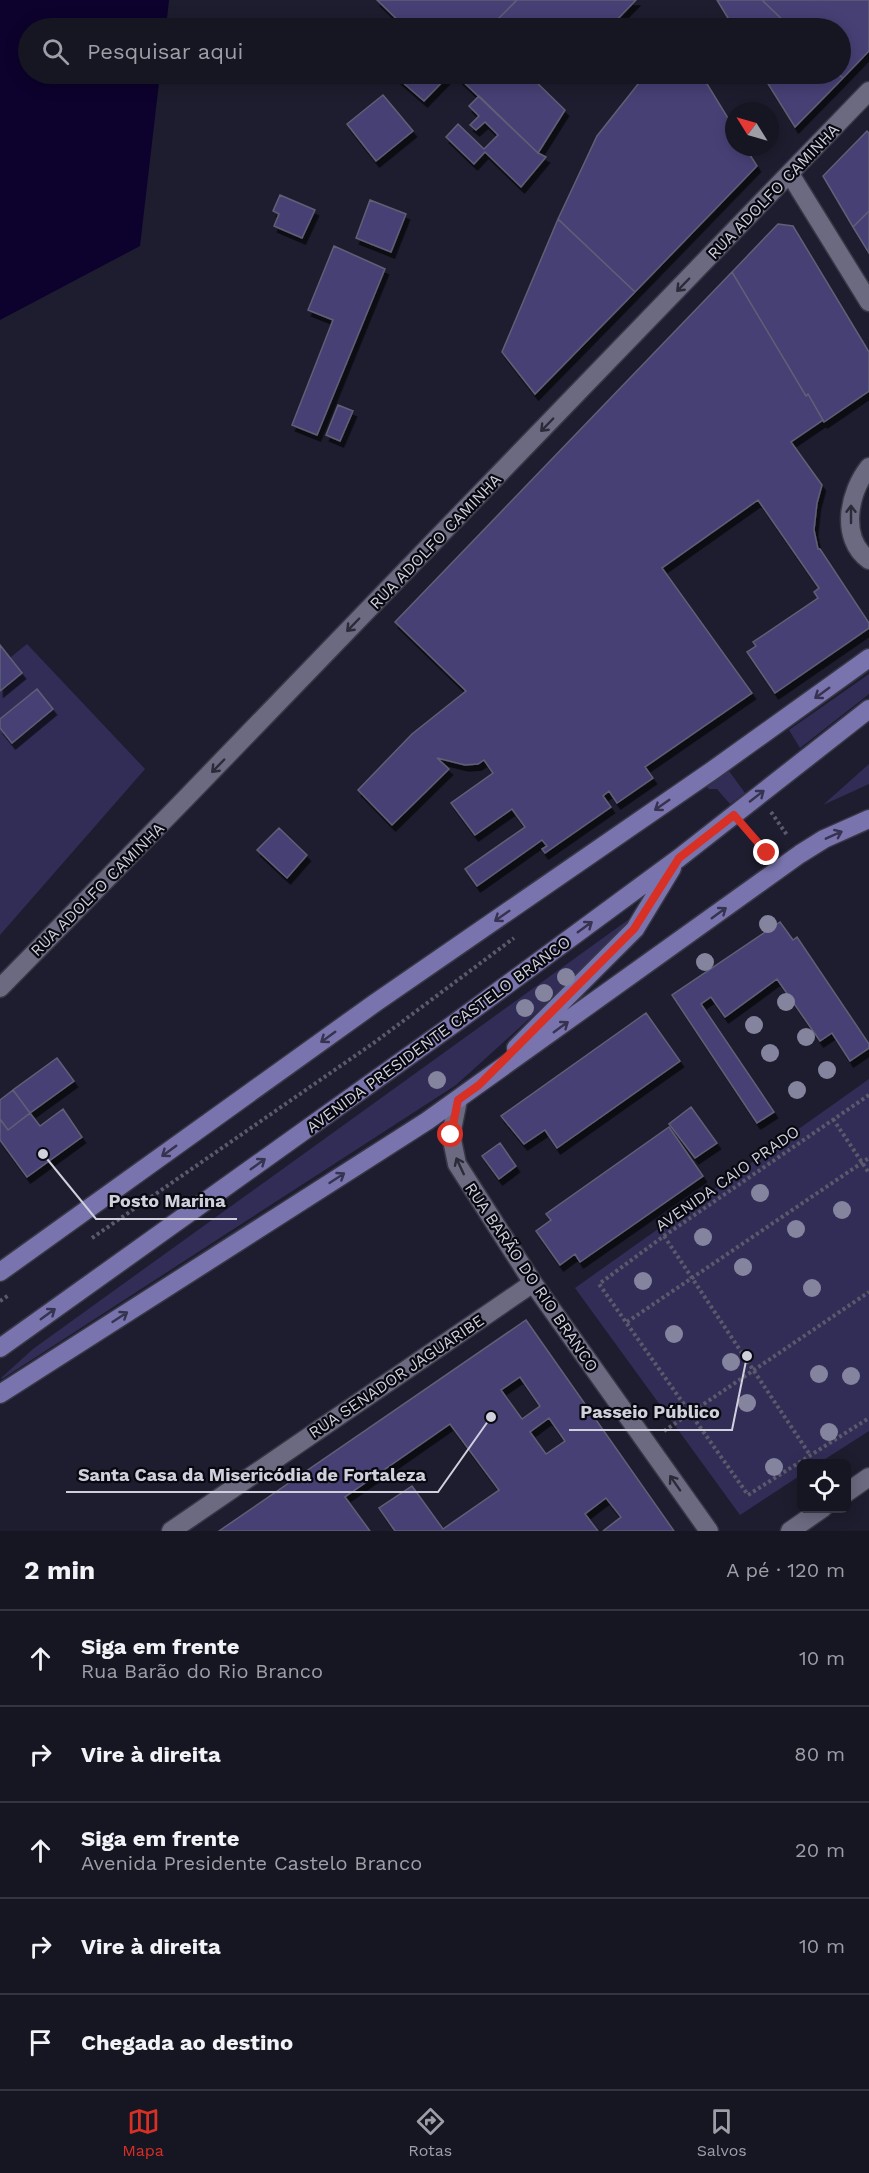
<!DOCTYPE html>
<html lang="pt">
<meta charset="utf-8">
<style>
:root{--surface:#161623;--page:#232330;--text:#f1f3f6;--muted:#9e9fa6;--line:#353541;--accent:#d93025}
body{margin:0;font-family:"Work Sans",sans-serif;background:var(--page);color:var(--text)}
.controls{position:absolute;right:18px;bottom:18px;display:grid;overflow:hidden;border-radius:9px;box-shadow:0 3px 15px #0003}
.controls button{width:54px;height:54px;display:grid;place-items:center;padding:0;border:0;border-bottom:2px solid var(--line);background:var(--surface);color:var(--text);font:30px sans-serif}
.compass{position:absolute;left:725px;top:102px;width:54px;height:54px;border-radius:50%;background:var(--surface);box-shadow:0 3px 15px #0003;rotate:307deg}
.stop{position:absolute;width:18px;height:18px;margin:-14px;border:4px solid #d93025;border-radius:50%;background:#fff}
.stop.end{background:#d93025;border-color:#fff;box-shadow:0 2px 6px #0008}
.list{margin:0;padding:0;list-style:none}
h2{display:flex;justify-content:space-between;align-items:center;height:78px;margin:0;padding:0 24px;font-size:26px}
h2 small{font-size:20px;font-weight:400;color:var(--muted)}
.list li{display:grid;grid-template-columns:39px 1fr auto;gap:18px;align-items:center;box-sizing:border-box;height:96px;padding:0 24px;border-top:2px solid var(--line)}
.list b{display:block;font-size:22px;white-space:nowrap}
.list p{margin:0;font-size:20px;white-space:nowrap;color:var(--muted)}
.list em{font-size:20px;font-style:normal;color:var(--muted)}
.icon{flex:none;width:33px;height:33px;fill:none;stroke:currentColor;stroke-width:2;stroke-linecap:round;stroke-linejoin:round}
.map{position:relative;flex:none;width:869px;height:1531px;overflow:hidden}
.search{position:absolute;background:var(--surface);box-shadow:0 3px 15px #0003;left:18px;right:18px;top:18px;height:66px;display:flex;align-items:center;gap:15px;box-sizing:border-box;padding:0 21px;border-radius:33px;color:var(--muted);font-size:22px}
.sheet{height:558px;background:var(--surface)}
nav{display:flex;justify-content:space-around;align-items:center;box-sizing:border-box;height:84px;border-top:2px solid var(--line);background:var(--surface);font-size:16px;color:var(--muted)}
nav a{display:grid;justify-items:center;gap:3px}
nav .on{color:var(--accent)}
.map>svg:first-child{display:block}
.green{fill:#322d57}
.water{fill:#0d022d}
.building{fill:#464174;stroke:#605f75;stroke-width:1.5;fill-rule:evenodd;filter:url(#shadow)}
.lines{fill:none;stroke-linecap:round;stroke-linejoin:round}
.minor-casing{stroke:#383746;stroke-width:21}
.major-casing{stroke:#383746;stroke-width:21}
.path{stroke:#5b5a6a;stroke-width:4;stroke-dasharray:3 3;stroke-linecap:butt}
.minor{stroke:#6b6a81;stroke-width:18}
.major{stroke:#7974ad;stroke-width:18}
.tree{fill:#85849e}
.oneway{stroke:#2b2a38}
.oneway2{stroke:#35334f}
.route{stroke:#d93025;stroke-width:8}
.labels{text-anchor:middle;stroke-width:4.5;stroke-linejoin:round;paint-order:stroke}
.street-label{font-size:16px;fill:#d0d0dd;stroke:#080810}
.leader{fill:none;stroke:#d0d0dd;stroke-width:2}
.callout-dot{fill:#d0d0dd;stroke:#080810;stroke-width:2}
.callout-label{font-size:18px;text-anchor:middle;font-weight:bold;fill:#d0d0dd;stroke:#080810;stroke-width:4.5;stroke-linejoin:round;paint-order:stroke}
</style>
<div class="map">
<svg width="869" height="1531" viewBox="0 0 869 1531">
<defs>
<filter id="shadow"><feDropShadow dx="3.5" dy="6" stdDeviation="0" flood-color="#0009"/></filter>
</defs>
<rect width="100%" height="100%" fill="#1e1d2f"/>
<path class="green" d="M27,644L145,769L0,935V666Z
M869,674V694L800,748L789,730Z
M869,764V784L823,805Z
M729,771L745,793L730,804L717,789H709L707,787Z
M628,920L633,921L632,926L456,1085L2,1379L1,1378L33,1349Z
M869,1079V1431L819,1463L802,1464L801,1475L740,1515L575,1288Z"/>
<path class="water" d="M0,0H169L166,28H28V74H160L140,246L0,320Z"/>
<path class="building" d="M377,0H517L489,28H406Z
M517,0H636L609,28H489Z
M717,0H762L791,28H734Z
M762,0H869V51L843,78L838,74H840V28H791Z
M393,74H450L424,101Z
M455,74H528L565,110L538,153Z
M646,74H701L734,128V147H745L757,166L635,292L558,219L597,136Z
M762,74H838L843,78L795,127Z
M383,95L413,131L376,161L347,124Z
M479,96L538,153L546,157L521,187L485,152L474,164L446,137L458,124L484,149L498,135L485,122L476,130L470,125L479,116L469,106Z
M867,131L869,133V211L853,227L823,176Z
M280,195L315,210L302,238L274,226L279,214L273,211Z
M370,200L406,214L391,252L356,238Z
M869,211V253L853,227Z
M558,219L635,292L535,394L502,352Z
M778,224L793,226L869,352V391L824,422L808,394L806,396L732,272Z
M334,246L385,269L317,435L292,425L333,320L308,310Z
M732,272L806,396L808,394L823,420L791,442L822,485L817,503L814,530L818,549H820L869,623V628L775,693L747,652L756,646L753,642L818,598L814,592L819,588L758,500L662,568L752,693L645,767L653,778L617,803L609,791L603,796L611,807L545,853L542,849L547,846L542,840L477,886L465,869L525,827L512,809L475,835L451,803L493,773L484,760L478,764L465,765L437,758L449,769L392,825L358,790L412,734L466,691L395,622Z
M338,405L353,411L340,441L326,435Z
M0,645L22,673L0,691Z
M37,689L53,709L12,743L0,728V719Z
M279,828L307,855L287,878L257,850Z
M780,922L793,940L797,937L869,1044V1048L850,1061L832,1033L820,1041L777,979L725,1017L711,997L701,1004L774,1112L757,1123L672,995Z
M646,1013L680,1061L557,1148L545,1130L524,1144L501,1116Z
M57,1058L74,1081L30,1113L13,1090Z
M13,1090L30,1113L8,1130L0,1119V1100Z
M691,1107L717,1143L695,1158L669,1124Z
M63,1109L82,1137L27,1177L0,1140V1119L8,1130L30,1113L40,1126Z
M669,1127L703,1176L580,1262L575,1254L560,1265L536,1231L551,1220L546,1214Z
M500,1143L516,1166L499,1179L482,1156Z
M526,1320L674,1531H603L621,1517L606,1498L585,1514L598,1531H395L379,1508L412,1486L443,1529L499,1490L450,1424L345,1497L370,1531H219ZM520,1377L540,1406L522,1419L501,1390ZM549,1418L565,1441L546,1454L530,1432Z"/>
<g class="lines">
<g class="minor-casing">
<path id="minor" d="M790,174L869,302
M869,467C849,492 839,538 869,560
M0,988L185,799L869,91
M458,1100L451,1135L457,1164L533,1283L709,1531
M846,1493L869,1477
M171,1531L533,1283
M790,1531L823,1508"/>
</g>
<g class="major-casing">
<path id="major" d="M516,1048L635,929L672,868
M0,1272L375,1003L713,770L869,658
M0,1348L455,1023L679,858L869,709
M0,1394L427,1121L800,854L824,839L869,819"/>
</g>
<path class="path" d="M771,812L787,835
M747,831L767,852
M869,1095L664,1236L599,1284L748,1495L869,1418
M833,1119L869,1173
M664,1236L810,1455
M92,1238L375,1042L514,938
M0,1301L9,1295
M627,1322L869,1158
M664,1431L869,1292"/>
<use href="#minor" class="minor"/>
<use href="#major" class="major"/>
</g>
<g class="tree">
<circle cx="768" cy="924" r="9"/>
<circle cx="705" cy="962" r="9"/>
<circle cx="566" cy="977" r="9"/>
<circle cx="544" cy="993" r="9"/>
<circle cx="786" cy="1002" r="9"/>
<circle cx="525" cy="1008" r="9"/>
<circle cx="754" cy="1025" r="9"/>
<circle cx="806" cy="1037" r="9"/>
<circle cx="770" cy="1053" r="9"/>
<circle cx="827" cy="1070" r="9"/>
<circle cx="437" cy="1080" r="9"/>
<circle cx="797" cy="1090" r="9"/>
<circle cx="760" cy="1193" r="9"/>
<circle cx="842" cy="1210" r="9"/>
<circle cx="796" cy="1229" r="9"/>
<circle cx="703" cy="1237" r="9"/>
<circle cx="743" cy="1267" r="9"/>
<circle cx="643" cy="1281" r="9"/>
<circle cx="812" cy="1288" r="9"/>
<circle cx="674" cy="1334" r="9"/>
<circle cx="731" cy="1362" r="9"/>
<circle cx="819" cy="1374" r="9"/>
<circle cx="851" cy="1376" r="9"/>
<circle cx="747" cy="1403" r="9"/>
<circle cx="829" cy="1432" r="9"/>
<circle cx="774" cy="1467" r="9"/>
</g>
<defs><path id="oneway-shaft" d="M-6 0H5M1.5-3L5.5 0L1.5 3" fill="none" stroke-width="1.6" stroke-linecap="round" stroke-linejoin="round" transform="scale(1.5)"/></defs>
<g class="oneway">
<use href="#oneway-shaft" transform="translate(683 285) rotate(134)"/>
<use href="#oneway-shaft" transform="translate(547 425) rotate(134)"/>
<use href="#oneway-shaft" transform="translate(851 514) rotate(-90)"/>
<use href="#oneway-shaft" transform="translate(353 625) rotate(134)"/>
<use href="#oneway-shaft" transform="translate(218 766) rotate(134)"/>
<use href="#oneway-shaft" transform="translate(460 1166) rotate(-115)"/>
<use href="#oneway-shaft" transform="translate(675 1483) rotate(-125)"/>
</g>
<g class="oneway2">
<use href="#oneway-shaft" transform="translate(822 693) rotate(144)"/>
<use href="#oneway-shaft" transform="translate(757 796) rotate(-38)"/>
<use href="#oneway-shaft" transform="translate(662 805) rotate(145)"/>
<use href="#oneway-shaft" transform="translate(834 835) rotate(-24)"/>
<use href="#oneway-shaft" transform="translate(719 913) rotate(-36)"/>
<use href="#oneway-shaft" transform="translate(502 916) rotate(145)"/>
<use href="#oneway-shaft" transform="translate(585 927) rotate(-36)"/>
<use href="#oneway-shaft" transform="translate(561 1027) rotate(-36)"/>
<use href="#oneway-shaft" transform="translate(328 1037) rotate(144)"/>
<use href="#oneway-shaft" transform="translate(169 1151) rotate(144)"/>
<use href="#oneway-shaft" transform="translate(258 1164) rotate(-36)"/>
<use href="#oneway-shaft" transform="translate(337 1178) rotate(-33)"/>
<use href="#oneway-shaft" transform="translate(48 1314) rotate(-36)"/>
<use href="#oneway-shaft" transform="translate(120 1317) rotate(-33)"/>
</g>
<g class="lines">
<path class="route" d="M451,1135L458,1100L479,1085L634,929L679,858L734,815L767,853"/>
</g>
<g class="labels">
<g class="street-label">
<text transform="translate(773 191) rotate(-46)" y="6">RUA ADOLFO CAMINHA</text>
<text transform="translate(435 541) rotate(-46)" y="6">RUA ADOLFO CAMINHA</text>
<text transform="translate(97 889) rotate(-45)" y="6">RUA ADOLFO CAMINHA</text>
<text transform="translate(438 1034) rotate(-36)" y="6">AVENIDA PRESIDENTE CASTELO BRANCO</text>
<text transform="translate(727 1178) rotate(-35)" y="6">AVENIDA CAIO PRADO</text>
<text transform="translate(532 1277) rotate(56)" y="6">RUA BARÃO DO RIO BRANCO</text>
<text transform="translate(396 1376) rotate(-34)" y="6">RUA SENADOR JAGUARIBE</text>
</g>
</g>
<path class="leader" d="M43 1154L96 1219H237M747 1356L732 1430H569M491 1417L438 1492H66"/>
<g class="callout-dot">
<circle cx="43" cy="1154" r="6"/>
<circle cx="747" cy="1356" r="6"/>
<circle cx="491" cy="1417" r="6"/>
</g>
<g class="callout-label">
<text x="167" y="1207">Posto Marina</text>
<text x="650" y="1418">Passeio Público</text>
<text x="252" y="1481">Santa Casa da Misericódia de Fortaleza</text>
</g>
</svg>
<div class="controls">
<button><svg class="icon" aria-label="locate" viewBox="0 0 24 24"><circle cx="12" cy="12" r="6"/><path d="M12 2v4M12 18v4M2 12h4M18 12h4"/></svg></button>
</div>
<svg class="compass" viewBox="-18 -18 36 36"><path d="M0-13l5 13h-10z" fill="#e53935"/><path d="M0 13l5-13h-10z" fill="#9e9fa6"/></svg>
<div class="stop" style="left:451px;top:1135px"></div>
<div class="stop end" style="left:767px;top:853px"></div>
<div class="search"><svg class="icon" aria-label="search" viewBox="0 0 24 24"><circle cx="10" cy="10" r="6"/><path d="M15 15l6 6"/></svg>Pesquisar aqui</div>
</div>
<section class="sheet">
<h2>2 min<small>A pé · 120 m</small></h2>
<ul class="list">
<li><svg class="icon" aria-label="ahead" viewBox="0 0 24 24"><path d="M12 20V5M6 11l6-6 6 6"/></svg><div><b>Siga em frente</b><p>Rua Barão do Rio Branco</p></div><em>10 m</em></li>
<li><svg class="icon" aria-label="right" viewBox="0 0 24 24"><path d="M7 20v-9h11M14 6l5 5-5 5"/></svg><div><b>Vire à direita</b></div><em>80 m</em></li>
<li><svg class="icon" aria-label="ahead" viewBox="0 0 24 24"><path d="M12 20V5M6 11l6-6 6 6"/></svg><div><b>Siga em frente</b><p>Avenida Presidente Castelo Branco</p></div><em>20 m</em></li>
<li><svg class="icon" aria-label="right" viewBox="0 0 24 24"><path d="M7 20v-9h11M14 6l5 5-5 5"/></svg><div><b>Vire à direita</b></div><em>10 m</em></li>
<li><svg class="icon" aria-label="arrive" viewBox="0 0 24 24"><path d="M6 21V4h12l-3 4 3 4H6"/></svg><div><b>Chegada ao destino</b></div></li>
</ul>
</section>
<nav>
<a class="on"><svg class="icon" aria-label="map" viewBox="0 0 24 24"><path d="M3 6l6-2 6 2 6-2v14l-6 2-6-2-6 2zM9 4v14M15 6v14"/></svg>Mapa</a>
<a><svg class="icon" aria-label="directions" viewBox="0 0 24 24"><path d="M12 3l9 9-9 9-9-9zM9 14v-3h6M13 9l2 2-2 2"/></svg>Rotas</a>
<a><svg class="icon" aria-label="saved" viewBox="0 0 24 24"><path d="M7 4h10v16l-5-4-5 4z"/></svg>Salvos</a>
</nav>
